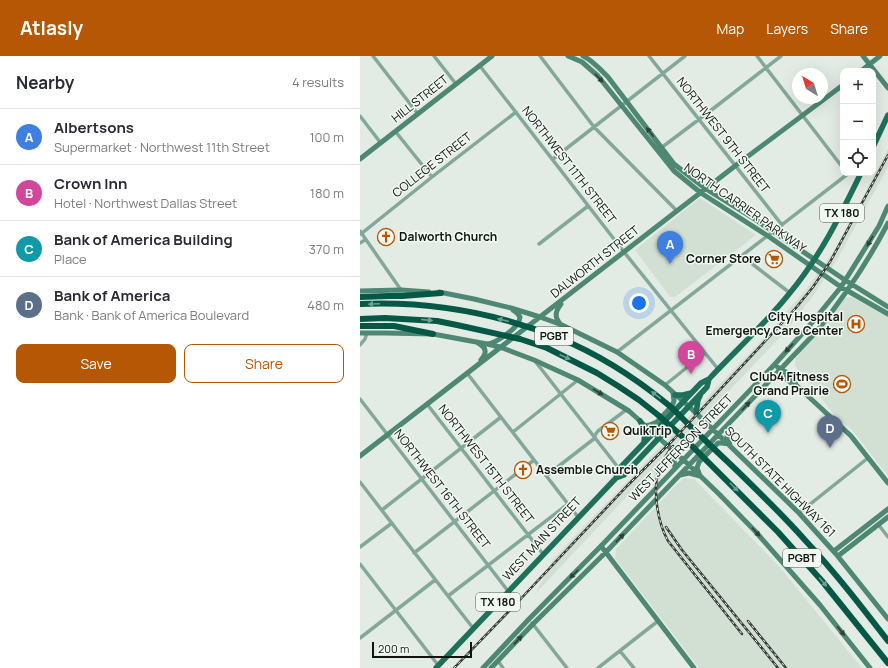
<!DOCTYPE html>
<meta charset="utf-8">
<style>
:root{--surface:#fff;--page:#f7f7f7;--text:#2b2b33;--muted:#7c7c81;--line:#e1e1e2;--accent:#b55704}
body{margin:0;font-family:Manrope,sans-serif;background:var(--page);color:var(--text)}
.controls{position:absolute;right:12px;top:12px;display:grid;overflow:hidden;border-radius:8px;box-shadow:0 4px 16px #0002}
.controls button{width:36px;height:36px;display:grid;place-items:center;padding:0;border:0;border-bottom:1px solid var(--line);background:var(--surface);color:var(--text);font:20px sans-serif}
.compass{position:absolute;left:432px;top:12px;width:36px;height:36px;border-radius:50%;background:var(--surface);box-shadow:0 4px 16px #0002;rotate:322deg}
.scale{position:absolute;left:12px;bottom:10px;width:100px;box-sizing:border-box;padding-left:4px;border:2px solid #121412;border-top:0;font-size:11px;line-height:14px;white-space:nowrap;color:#121412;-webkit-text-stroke:3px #f1f8f2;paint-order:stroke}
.you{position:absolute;left:279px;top:247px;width:14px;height:14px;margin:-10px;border:3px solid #fff;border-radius:50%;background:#1a73e8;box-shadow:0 0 0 6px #1a73e833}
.badge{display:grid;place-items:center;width:26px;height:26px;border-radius:50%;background:var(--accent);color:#fff;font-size:13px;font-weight:700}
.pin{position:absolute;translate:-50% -33px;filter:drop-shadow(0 1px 2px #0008)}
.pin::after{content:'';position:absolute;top:21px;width:14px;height:12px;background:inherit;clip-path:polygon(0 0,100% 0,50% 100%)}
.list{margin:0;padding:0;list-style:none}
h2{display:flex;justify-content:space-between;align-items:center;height:52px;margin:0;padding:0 16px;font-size:17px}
h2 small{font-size:13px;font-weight:400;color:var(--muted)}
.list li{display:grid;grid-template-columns:26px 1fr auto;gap:12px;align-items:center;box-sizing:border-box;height:56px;padding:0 16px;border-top:1px solid var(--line)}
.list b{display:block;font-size:15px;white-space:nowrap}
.list p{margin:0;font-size:13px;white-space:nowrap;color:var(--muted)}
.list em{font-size:13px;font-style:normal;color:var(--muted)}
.actions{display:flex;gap:8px;padding:12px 16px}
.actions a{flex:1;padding:9px 0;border:1px solid var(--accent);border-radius:8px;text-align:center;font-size:14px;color:var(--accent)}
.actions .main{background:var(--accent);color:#fff}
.icon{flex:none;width:22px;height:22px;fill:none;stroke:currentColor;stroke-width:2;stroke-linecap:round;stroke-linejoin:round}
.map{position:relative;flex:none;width:528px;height:612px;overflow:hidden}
header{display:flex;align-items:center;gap:24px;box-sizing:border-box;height:56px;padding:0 20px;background:var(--accent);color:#fff}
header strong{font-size:19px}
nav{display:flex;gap:22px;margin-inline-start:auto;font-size:14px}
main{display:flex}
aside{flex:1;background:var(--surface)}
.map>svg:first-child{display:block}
.built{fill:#d2e0d4}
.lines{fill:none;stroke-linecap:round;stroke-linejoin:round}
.street{stroke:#83a79a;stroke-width:3.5}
.secondary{stroke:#4e8774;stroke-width:5}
.primary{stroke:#1f705a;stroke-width:5.5}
.highway{stroke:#045845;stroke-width:6}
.rail-casing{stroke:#373a38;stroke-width:2.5}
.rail{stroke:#f1f8f2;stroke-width:1;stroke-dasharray:3;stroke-linecap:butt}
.oneway{fill:#2a4239}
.oneway2{fill:#6fa093}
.labels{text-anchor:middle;stroke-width:3;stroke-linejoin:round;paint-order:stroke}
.shield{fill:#f1f8f2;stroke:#555855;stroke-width:1}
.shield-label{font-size:11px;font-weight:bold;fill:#121412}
.street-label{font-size:12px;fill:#121412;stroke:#f1f8f2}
.poi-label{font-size:12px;font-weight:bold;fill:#121412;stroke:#f1f8f2;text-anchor:start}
</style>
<header>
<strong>Atlasly</strong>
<nav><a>Map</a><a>Layers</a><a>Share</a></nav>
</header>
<main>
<aside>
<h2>Nearby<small>4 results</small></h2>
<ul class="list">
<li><span class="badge" style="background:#3f7fe0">A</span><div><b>Albertsons</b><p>Supermarket · Northwest 11th Street</p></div><em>100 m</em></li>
<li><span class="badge" style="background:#d1479c">B</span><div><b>Crown Inn</b><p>Hotel · Northwest Dallas Street</p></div><em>180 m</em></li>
<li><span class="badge" style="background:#0f9aa8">C</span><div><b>Bank of America Building</b><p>Place</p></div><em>370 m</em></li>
<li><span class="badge" style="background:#5c6f8a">D</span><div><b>Bank of America</b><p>Bank · Bank of America Boulevard</p></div><em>480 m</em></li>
</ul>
<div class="actions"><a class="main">Save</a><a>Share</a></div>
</aside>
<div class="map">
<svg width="528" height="612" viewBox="0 0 528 612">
<rect width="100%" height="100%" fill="#e3ebe5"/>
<path class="built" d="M528,93V111L478,202L453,240L425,276L311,396L303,413L301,423L293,429L294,417L291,415L175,538L193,503L397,289L445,235L475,193Z
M340,142L396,179L315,241H310L275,194Z
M492,241L528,260V420L493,375L473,357L435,310L436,301L485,242Z
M324,422L334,423L418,509L502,612H339L255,502L256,493L317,428Z"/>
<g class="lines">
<path class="street" d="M13,0L58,58
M74,0L96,28
M180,0L234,71L317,155
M289,0L422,169
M397,0L483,112
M120,10L264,196L358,313
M0,60L20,86
M35,75L72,121
M301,92L354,52L421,0
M193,103L325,0
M0,175L41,234
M1,178L72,121L156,56
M0,187L5,184
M179,188L228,150
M382,200L430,237
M0,289L5,283L7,277
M257,296L489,117
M175,305L264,419
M107,317L218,461
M305,329L345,297
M0,343L148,535
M67,348L183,498
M153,376L218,324
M186,420L235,382V379L238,375L266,354
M0,426L88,540L113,572
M22,454L141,361
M439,457L508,402
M518,468L528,481
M0,491L32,467
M54,497L174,404
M0,508L78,609
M88,540L208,448
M172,567L207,612
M0,582L75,524
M260,595L274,612
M138,605L143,612
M238,612L298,565"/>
<path class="secondary" d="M208,0L222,6L238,20L314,115L341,137L408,180L481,231L528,258
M223,0C232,4 241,14 248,21L314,108L346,133L396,164L485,224L528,251
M503,0L528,32
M501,15L520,0
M0,103L132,0
M0,235L41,234L69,236
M79,236L114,243L151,252L180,261L202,269L257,296L305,329L336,357L439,457L476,498L528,563
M201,248C195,256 194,261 201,269
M0,277H26L73,278L127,288L140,291L174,304L218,324L269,355L329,409L359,438L395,475L460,549L510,612
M118,287C127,292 127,297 121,304
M128,288C136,287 154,274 158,267C160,264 159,264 160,261L157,257L153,254
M415,308C422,315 425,326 436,329L491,380L528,427
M420,314C428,315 434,322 436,329
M368,369L367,380L370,389
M285,370L290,369L297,366L312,350L314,345L313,337
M313,396L315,412
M0,400L375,110L483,29
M320,419L329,417L340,420
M340,420L337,412L339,406L358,387H362L369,388
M241,490L334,612
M474,495L528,453
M478,500L528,461
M123,612L169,563L241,490L415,308L450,269L481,231L519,170L528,150
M131,612L173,568L246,496L457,275C484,241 508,206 528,167"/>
<path class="primary" d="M513,91L528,59
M315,339H323L331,337
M336,357L338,344L340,340
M280,365C285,373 285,377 284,386
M256,422L264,419L347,331L349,323
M76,612L256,422L259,413L341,327L349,323C376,294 405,268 429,238C460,201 480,160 501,117"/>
<path class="highway" d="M0,241L29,240H42L81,237
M0,248C68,245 136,257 199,282C238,298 274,321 306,347C315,354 322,362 330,370C343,382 355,394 368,406C394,431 420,456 444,483C474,515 501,550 528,585
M0,263L25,262L77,265L97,269L160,283L187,292L237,317L258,330L279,344L298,359L324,382L418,476L462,525L528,607
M0,270H34L73,278"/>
<g class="rail-casing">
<path id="rail" d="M313,390C307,397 302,406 299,414C292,434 298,467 308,485L382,578
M306,471L322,494L418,612
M388,565L426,612
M94,612L154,550L267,430L314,383L435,253L453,231L470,206L528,99"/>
</g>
<use href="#rail" class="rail"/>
</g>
<defs><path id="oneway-solid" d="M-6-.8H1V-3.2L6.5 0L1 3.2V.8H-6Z"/></defs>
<g class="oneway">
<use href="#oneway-solid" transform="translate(239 22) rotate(46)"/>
<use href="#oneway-solid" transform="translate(290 76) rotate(-128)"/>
<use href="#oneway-solid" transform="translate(510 185) rotate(120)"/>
<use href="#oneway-solid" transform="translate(429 292) rotate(133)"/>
<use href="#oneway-solid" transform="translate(238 336) rotate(31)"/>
<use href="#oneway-solid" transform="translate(386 350) rotate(-46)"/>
<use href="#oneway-solid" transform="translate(396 476) rotate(47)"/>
<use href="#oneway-solid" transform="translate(260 482) rotate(-46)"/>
<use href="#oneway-solid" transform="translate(214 518) rotate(135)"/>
<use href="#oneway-solid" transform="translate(481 575) rotate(51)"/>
<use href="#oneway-solid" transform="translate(158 584) rotate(-47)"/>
</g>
<g class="oneway2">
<use href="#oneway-solid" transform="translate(14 248) rotate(178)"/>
<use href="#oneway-solid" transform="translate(67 264) rotate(5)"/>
<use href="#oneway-solid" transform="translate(143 264) rotate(-166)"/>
<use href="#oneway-solid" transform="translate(205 301) rotate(25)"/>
<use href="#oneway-solid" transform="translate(296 339) rotate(-143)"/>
<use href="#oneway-solid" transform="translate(374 431) rotate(45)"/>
<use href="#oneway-solid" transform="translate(463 526) rotate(50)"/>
</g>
<defs>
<g id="church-ring" transform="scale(0.9)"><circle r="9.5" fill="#f1f8f2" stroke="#b55704" stroke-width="1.5"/><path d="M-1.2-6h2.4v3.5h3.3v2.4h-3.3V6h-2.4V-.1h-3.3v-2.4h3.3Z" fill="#b55704"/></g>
<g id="supermarket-ring" transform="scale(0.9)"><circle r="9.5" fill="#f1f8f2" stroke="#b55704" stroke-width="1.5"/><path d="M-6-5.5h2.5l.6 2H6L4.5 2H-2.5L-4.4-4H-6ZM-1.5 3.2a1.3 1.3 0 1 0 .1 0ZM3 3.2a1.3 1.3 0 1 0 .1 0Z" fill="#b55704"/></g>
<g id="hospital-ring" transform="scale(0.9)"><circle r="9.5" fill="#f1f8f2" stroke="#b55704" stroke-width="1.5"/><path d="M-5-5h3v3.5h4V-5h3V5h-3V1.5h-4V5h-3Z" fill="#b55704"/></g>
<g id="stadium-ring" transform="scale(0.9)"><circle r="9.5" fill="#f1f8f2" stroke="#b55704" stroke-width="1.5"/><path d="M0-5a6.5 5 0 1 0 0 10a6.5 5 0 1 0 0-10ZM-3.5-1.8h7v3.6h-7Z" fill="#b55704"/></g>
</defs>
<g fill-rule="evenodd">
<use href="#church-ring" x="26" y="181"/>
<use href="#supermarket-ring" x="414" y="203"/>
<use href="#hospital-ring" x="496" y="268"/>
<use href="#stadium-ring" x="482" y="328"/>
<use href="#supermarket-ring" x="250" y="375"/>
<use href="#church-ring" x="163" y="414"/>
</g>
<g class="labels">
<g class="shield">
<rect x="460" y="148" width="44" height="18" rx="3"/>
<rect x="175" y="271" width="38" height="18" rx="3"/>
<rect x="423" y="493" width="38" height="18" rx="3"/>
<rect x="116" y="537" width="44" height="18" rx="3"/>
</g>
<g class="shield-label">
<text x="482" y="161">TX 180</text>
<text x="194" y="284">PGBT</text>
<text x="442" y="506">PGBT</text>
<text x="138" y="550">TX 180</text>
</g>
<g class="street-label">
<text transform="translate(60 43) rotate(-38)" y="4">HILL STREET</text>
<text transform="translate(363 79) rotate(52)" y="4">NORTHWEST 9TH STREET</text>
<text transform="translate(72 109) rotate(-38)" y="4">COLLEGE STREET</text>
<text transform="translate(209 109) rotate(52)" y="4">NORTHWEST 11TH STREET</text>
<text transform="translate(385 152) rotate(35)" y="4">NORTH CARRIER PARKWAY</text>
<text transform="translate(235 206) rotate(-38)" y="4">DALWORTH STREET</text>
<text transform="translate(321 392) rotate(-46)" y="4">WEST JEFFERSON STREET</text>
<text transform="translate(126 408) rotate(52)" y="4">NORTHWEST 15TH STREET</text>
<text transform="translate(420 426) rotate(45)" y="4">SOUTH STATE HIGHWAY 161</text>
<text transform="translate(82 433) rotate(52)" y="4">NORTHWEST 16TH STREET</text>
<text transform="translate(182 483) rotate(-47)" y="4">WEST MAIN STREET</text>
</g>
<g class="poi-label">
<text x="39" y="185">Dalworth Church</text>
<text x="401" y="207" text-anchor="end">Corner Store</text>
<text x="483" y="265" text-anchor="end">City Hospital<tspan x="483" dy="14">Emergency Care Center</tspan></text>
<text x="469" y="325" text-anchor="end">Club4 Fitness<tspan x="469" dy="14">Grand Prairie</tspan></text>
<text x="263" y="379">QuikTrip</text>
<text x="176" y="418">Assemble Church</text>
</g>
</g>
</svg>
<div class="controls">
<button>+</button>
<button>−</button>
<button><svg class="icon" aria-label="locate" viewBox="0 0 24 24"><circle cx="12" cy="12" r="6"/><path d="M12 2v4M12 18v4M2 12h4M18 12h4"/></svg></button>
</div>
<svg class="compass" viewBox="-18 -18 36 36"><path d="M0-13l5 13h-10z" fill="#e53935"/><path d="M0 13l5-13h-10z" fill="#7c7c81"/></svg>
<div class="scale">200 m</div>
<div class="you"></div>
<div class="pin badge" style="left:310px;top:208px;background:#3f7fe0">A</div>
<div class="pin badge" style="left:331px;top:318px;background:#d1479c">B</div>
<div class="pin badge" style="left:408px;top:377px;background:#0f9aa8">C</div>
<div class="pin badge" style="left:470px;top:392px;background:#5c6f8a">D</div>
</div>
</main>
